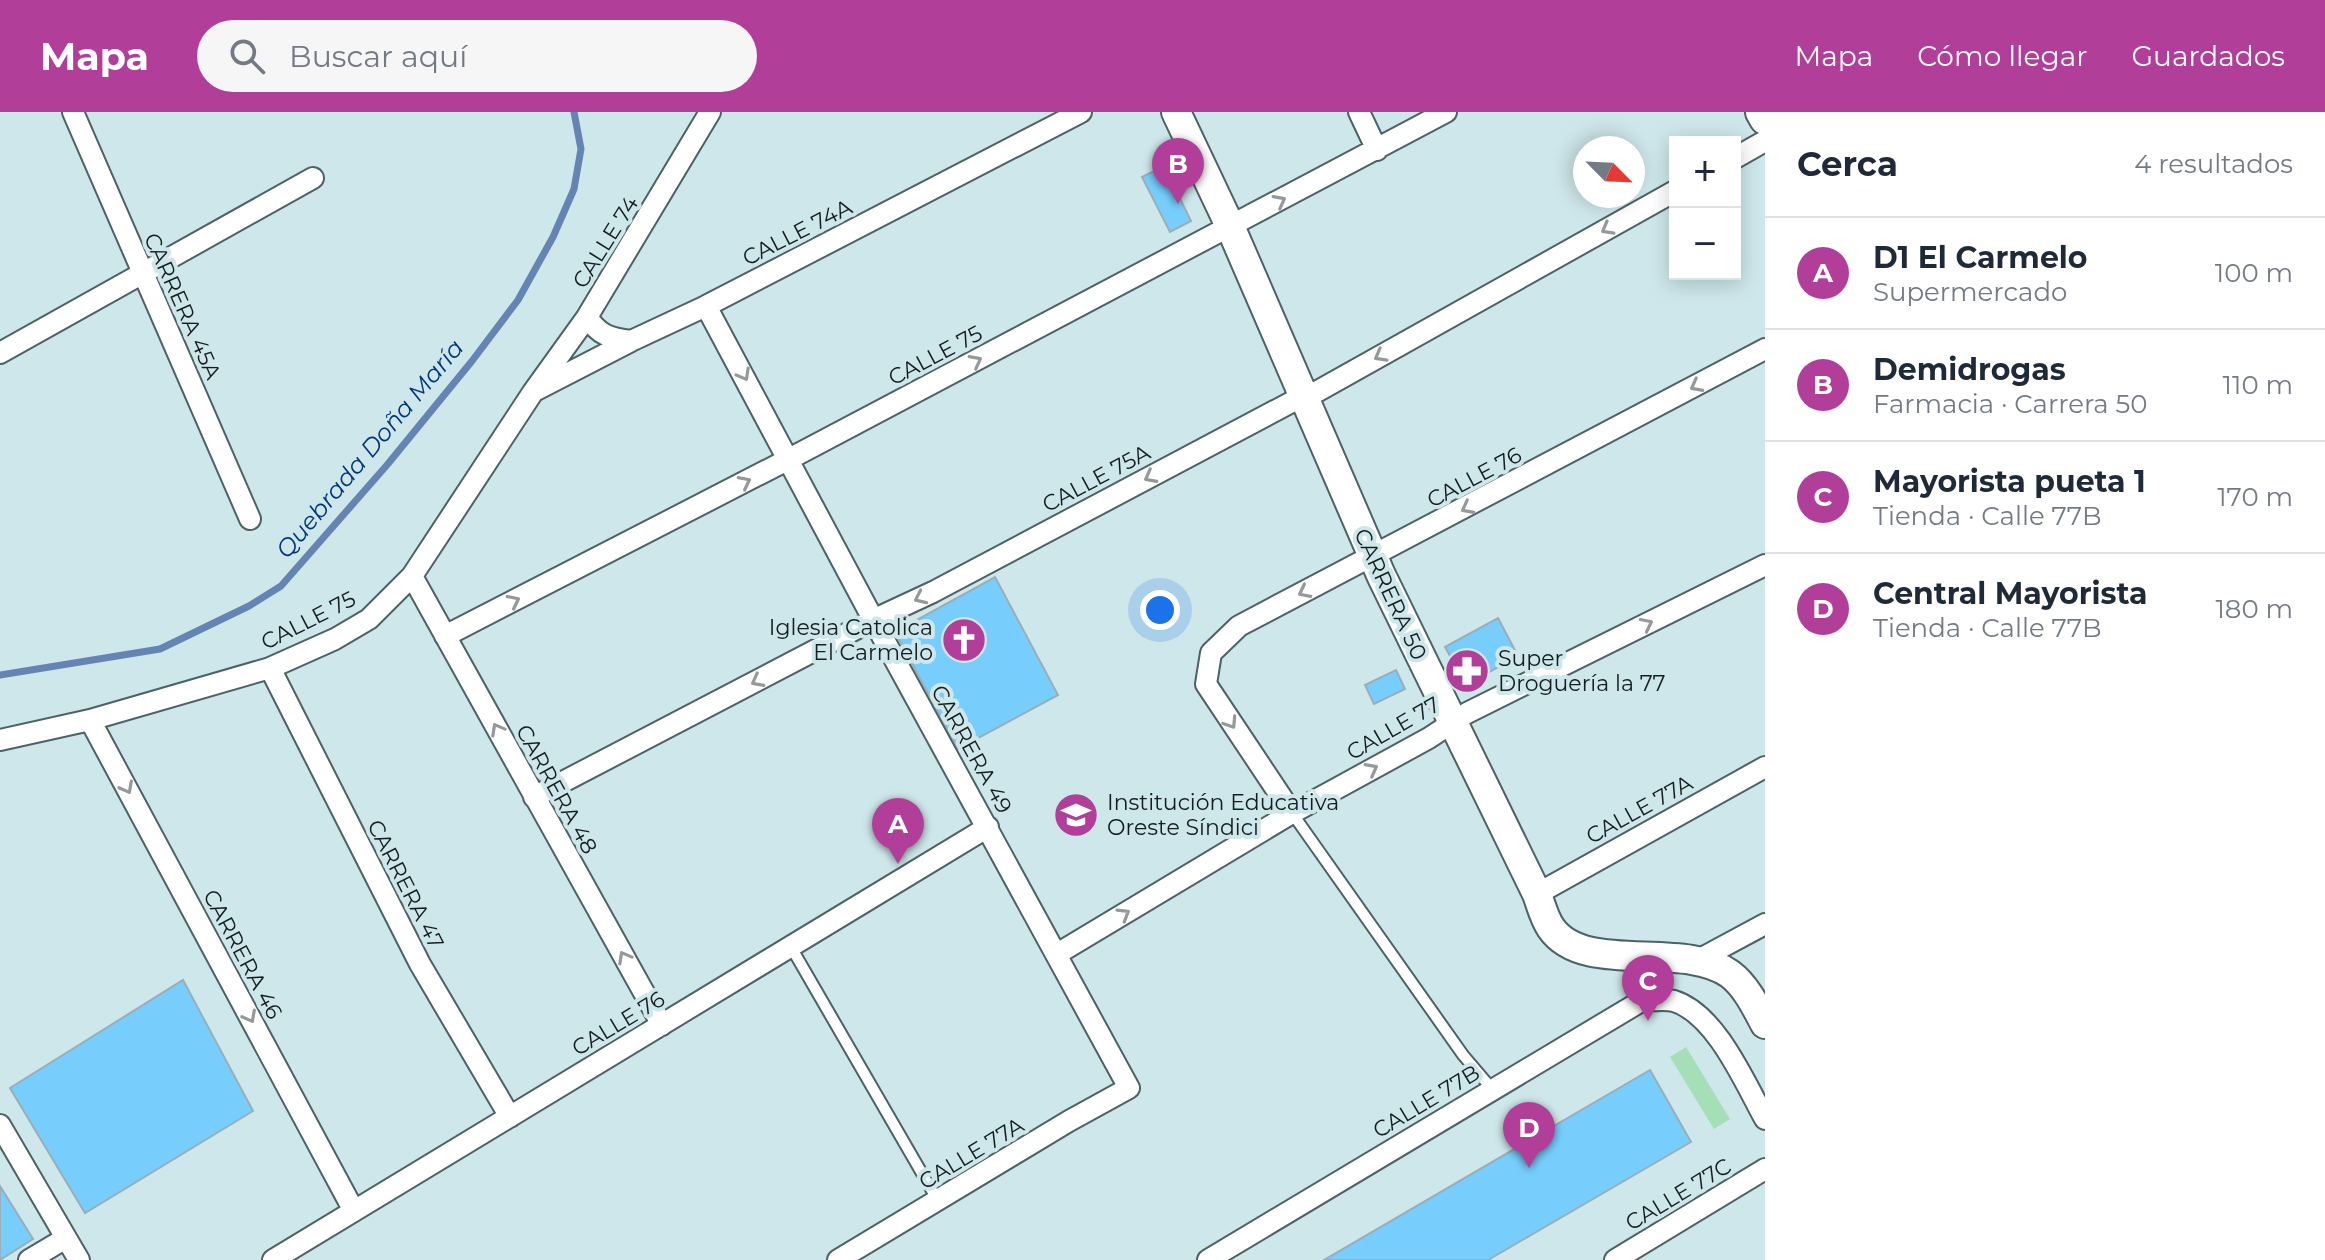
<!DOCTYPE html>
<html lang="es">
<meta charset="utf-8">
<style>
:root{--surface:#fff;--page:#f6f6f7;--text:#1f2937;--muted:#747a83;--line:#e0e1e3;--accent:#b13f9a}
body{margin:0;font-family:Montserrat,sans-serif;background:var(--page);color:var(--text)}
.controls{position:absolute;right:24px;top:24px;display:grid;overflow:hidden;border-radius:0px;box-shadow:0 4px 20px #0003}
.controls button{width:72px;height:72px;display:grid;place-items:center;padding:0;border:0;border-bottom:2px solid var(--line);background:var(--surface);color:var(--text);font:40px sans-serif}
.compass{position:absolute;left:1573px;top:24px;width:72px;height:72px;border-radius:50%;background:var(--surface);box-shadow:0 4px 20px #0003;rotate:114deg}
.you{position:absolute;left:1160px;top:498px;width:28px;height:28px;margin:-20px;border:6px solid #fff;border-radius:50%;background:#1a73e8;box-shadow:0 0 0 12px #1a73e833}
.badge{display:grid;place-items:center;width:52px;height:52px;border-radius:50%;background:var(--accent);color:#fff;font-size:26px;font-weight:700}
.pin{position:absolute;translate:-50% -66px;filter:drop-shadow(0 2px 4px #0008)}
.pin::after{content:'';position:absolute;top:42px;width:28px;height:24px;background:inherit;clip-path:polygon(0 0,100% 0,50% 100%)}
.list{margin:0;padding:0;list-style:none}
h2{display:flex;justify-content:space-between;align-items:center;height:104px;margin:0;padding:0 32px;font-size:34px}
h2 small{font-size:26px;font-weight:400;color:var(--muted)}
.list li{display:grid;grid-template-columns:52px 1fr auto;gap:24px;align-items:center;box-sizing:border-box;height:112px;padding:0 32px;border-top:2px solid var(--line)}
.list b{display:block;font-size:30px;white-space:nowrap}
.list p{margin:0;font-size:26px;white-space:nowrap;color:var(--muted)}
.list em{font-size:26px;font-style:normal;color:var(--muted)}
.icon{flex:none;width:44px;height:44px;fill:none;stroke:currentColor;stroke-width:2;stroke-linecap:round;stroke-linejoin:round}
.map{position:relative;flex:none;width:1765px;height:1148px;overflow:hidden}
header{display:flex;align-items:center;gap:48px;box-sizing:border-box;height:112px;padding:0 40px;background:var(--accent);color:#fff}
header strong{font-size:38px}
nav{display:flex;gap:44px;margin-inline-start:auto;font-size:28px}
.search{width:560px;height:72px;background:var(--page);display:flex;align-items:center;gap:20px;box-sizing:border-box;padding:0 28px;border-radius:44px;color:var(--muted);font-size:30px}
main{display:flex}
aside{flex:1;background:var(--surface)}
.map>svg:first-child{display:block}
.green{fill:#a5dfb8}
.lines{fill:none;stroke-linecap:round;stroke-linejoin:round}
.stream{stroke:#6485b3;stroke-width:7}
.building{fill:#77cefc;stroke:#9aaeb9;stroke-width:2}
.lane-casing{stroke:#4c6265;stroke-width:14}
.street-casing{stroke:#4c6265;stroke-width:24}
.secondary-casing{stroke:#4c6265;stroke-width:32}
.primary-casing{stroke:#4c6265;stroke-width:34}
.lane{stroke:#fff;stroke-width:10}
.street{stroke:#fff;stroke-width:20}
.secondary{stroke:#fff;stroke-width:28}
.primary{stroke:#fff;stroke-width:30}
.oneway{stroke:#95999a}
.labels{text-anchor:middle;stroke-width:8;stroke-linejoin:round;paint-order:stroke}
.street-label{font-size:22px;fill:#141d1f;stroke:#cee7ea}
.poi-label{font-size:22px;fill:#141d1f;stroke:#cee7ea;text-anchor:start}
.water-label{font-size:24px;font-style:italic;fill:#00357f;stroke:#cee7ea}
</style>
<header>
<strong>Mapa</strong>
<div class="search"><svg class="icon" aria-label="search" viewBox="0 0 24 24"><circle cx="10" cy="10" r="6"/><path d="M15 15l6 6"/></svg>Buscar aquí</div>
<nav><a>Mapa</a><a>Cómo llegar</a><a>Guardados</a></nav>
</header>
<main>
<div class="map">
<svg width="1765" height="1148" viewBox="0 0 1765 1148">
<rect width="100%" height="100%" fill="#cee7ea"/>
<path class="green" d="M1686,935L1730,1007L1714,1017L1670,945Z"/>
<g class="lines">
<path class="stream" d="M0,563L160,537L249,494L281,474L387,353L472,249L518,188L553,125L574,77L581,37L574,0"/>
</g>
<path class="building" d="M1164,54L1191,109L1170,120L1142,65Z
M995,465L1058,583L958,637L895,520Z
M1498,506L1518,544L1466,573L1445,535Z
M1396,558L1405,577L1374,592L1365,573Z
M183,868L253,999L85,1101L10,976Z
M1650,958L1691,1030L1488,1148H1324Z
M0,1074L33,1127L0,1148Z"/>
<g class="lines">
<g class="lane-casing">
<path id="lane" d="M1292,701L1463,943L1492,977
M791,835L938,1089"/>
</g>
<g class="street-casing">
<path id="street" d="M73,0L250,407
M1359,0L1377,38
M1735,46L1765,29
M706,194L889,537L1129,976L1069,1009L838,1148
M587,205C599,223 609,226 631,229
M0,241L313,66
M536,278L631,229L706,194L1081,0
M412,464L662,913
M445,524L789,347L1446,0
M270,556L420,852L510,1005
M90,608L354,1099
M0,628L90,608L270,556L335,527L369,507L412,464L533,280L587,205L710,0
M534,685L875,507L933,480L1303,284L1318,279L1675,79
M1292,701L1206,572L1211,541L1239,514L1765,237
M1537,782L1765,655
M1057,842L1292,701L1429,626L1467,601L1765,453
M1700,847L1765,812
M0,1013L79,1148
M29,1148L66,1126
M273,1148L988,715
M1208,1148L1643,888C1652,889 1666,887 1674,889C1716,902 1745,971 1765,1007
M1615,1148L1765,1057"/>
</g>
<g class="secondary-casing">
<path id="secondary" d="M1176,0L1230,114L1381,463L1537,782C1541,793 1544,806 1551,816C1584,864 1683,828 1730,862C1746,874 1756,895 1765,912"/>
</g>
<g class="primary-casing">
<path id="primary" d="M1761,0L1765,7"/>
</g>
<use href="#lane" class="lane"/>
<use href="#street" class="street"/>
<use href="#secondary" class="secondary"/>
<use href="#primary" class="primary"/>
</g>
<defs><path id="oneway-chevron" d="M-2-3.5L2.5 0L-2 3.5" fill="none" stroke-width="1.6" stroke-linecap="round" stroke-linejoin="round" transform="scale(2)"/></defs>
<g class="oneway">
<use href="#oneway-chevron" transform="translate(1280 89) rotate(-28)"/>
<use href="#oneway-chevron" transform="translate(1607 117) rotate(151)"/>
<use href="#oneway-chevron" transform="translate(1380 244) rotate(151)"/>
<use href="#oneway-chevron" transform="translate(976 249) rotate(-28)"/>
<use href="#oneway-chevron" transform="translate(744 263) rotate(61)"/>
<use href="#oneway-chevron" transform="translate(1696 274) rotate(152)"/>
<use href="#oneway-chevron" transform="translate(1150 365) rotate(152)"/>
<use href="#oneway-chevron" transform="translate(745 370) rotate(-27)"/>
<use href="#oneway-chevron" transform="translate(1467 396) rotate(152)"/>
<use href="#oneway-chevron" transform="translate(1304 480) rotate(153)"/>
<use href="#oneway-chevron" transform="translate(920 486) rotate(155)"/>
<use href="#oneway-chevron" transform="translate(514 489) rotate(-27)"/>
<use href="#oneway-chevron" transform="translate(1647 512) rotate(-26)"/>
<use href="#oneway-chevron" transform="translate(757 569) rotate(152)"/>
<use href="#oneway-chevron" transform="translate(1231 611) rotate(57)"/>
<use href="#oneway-chevron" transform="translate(497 617) rotate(-119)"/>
<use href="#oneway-chevron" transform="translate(1372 657) rotate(-28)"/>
<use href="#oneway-chevron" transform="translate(127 676) rotate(62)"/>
<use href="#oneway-chevron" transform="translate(1124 802) rotate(-31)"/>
<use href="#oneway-chevron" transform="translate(624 845) rotate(-119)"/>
<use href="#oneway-chevron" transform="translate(250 905) rotate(62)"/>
</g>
<defs>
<g id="church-disc" transform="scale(2.3)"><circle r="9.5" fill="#b13f9a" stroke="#cee7ea"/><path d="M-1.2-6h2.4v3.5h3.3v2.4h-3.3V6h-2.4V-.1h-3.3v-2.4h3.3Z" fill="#fff"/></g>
<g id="pharmacy-disc" transform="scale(2.3)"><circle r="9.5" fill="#b13f9a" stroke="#cee7ea"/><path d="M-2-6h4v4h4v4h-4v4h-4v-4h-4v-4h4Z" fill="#fff"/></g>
<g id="school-disc" transform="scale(2.3)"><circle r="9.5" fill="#b13f9a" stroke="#cee7ea"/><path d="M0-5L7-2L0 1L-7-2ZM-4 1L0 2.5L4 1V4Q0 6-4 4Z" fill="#fff"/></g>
</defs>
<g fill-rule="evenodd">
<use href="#church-disc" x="964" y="528"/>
<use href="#pharmacy-disc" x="1467" y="559"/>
<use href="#school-disc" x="1076" y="703"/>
</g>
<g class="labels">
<g class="street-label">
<text transform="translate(797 120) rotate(-27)" y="8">CALLE 74A</text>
<text transform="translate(605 130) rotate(-58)" y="8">CALLE 74</text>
<text transform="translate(183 194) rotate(66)" y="8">CARRERA 45A</text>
<text transform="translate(935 243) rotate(-28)" y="8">CALLE 75</text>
<text transform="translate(1474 365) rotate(-28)" y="8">CALLE 76</text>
<text transform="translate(1096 366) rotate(-28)" y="8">CALLE 75A</text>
<text transform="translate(1391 482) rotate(65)" y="8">CARRERA 50</text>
<text transform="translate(308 508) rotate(-27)" y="8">CALLE 75</text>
<text transform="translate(1393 616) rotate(-30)" y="8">CALLE 77</text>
<text transform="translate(972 637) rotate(61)" y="8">CARRERA 49</text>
<text transform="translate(557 677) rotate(61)" y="8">CARRERA 48</text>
<text transform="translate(1639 697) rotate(-29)" y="8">CALLE 77A</text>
<text transform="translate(406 772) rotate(63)" y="8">CARRERA 47</text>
<text transform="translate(243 842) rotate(62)" y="8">CARRERA 46</text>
<text transform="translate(618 911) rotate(-31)" y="8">CALLE 76</text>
<text transform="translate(1426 989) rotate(-31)" y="8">CALLE 77B</text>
<text transform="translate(971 1041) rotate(-31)" y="8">CALLE 77A</text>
<text transform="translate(1678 1082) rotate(-31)" y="8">CALLE 77C</text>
</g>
<g class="poi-label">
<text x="933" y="523" text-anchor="end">Iglesia Catolica<tspan x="933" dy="25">El Carmelo</tspan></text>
<text x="1498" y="554">Super<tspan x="1498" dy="25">Droguería la 77</tspan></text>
<text x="1107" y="698">Institución Educativa<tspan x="1107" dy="25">Oreste Síndici</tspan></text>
</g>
<g class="water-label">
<text transform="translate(370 337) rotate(-50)" y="8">Quebrada Doña María</text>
</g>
</g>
</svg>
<div class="controls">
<button>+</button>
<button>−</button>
</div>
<svg class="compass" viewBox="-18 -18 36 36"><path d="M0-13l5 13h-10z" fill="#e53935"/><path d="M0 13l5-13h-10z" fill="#747a83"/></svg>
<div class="you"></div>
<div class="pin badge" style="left:898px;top:752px">A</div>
<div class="pin badge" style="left:1178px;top:92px">B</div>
<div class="pin badge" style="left:1648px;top:909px">C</div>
<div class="pin badge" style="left:1529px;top:1056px">D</div>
</div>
<aside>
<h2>Cerca<small>4 resultados</small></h2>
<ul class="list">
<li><span class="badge">A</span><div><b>D1 El Carmelo</b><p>Supermercado</p></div><em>100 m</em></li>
<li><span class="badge">B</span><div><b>Demidrogas</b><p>Farmacia · Carrera 50</p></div><em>110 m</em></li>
<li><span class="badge">C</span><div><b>Mayorista pueta 1</b><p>Tienda · Calle 77B</p></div><em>170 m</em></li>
<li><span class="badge">D</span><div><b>Central Mayorista</b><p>Tienda · Calle 77B</p></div><em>180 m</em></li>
</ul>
</aside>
</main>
